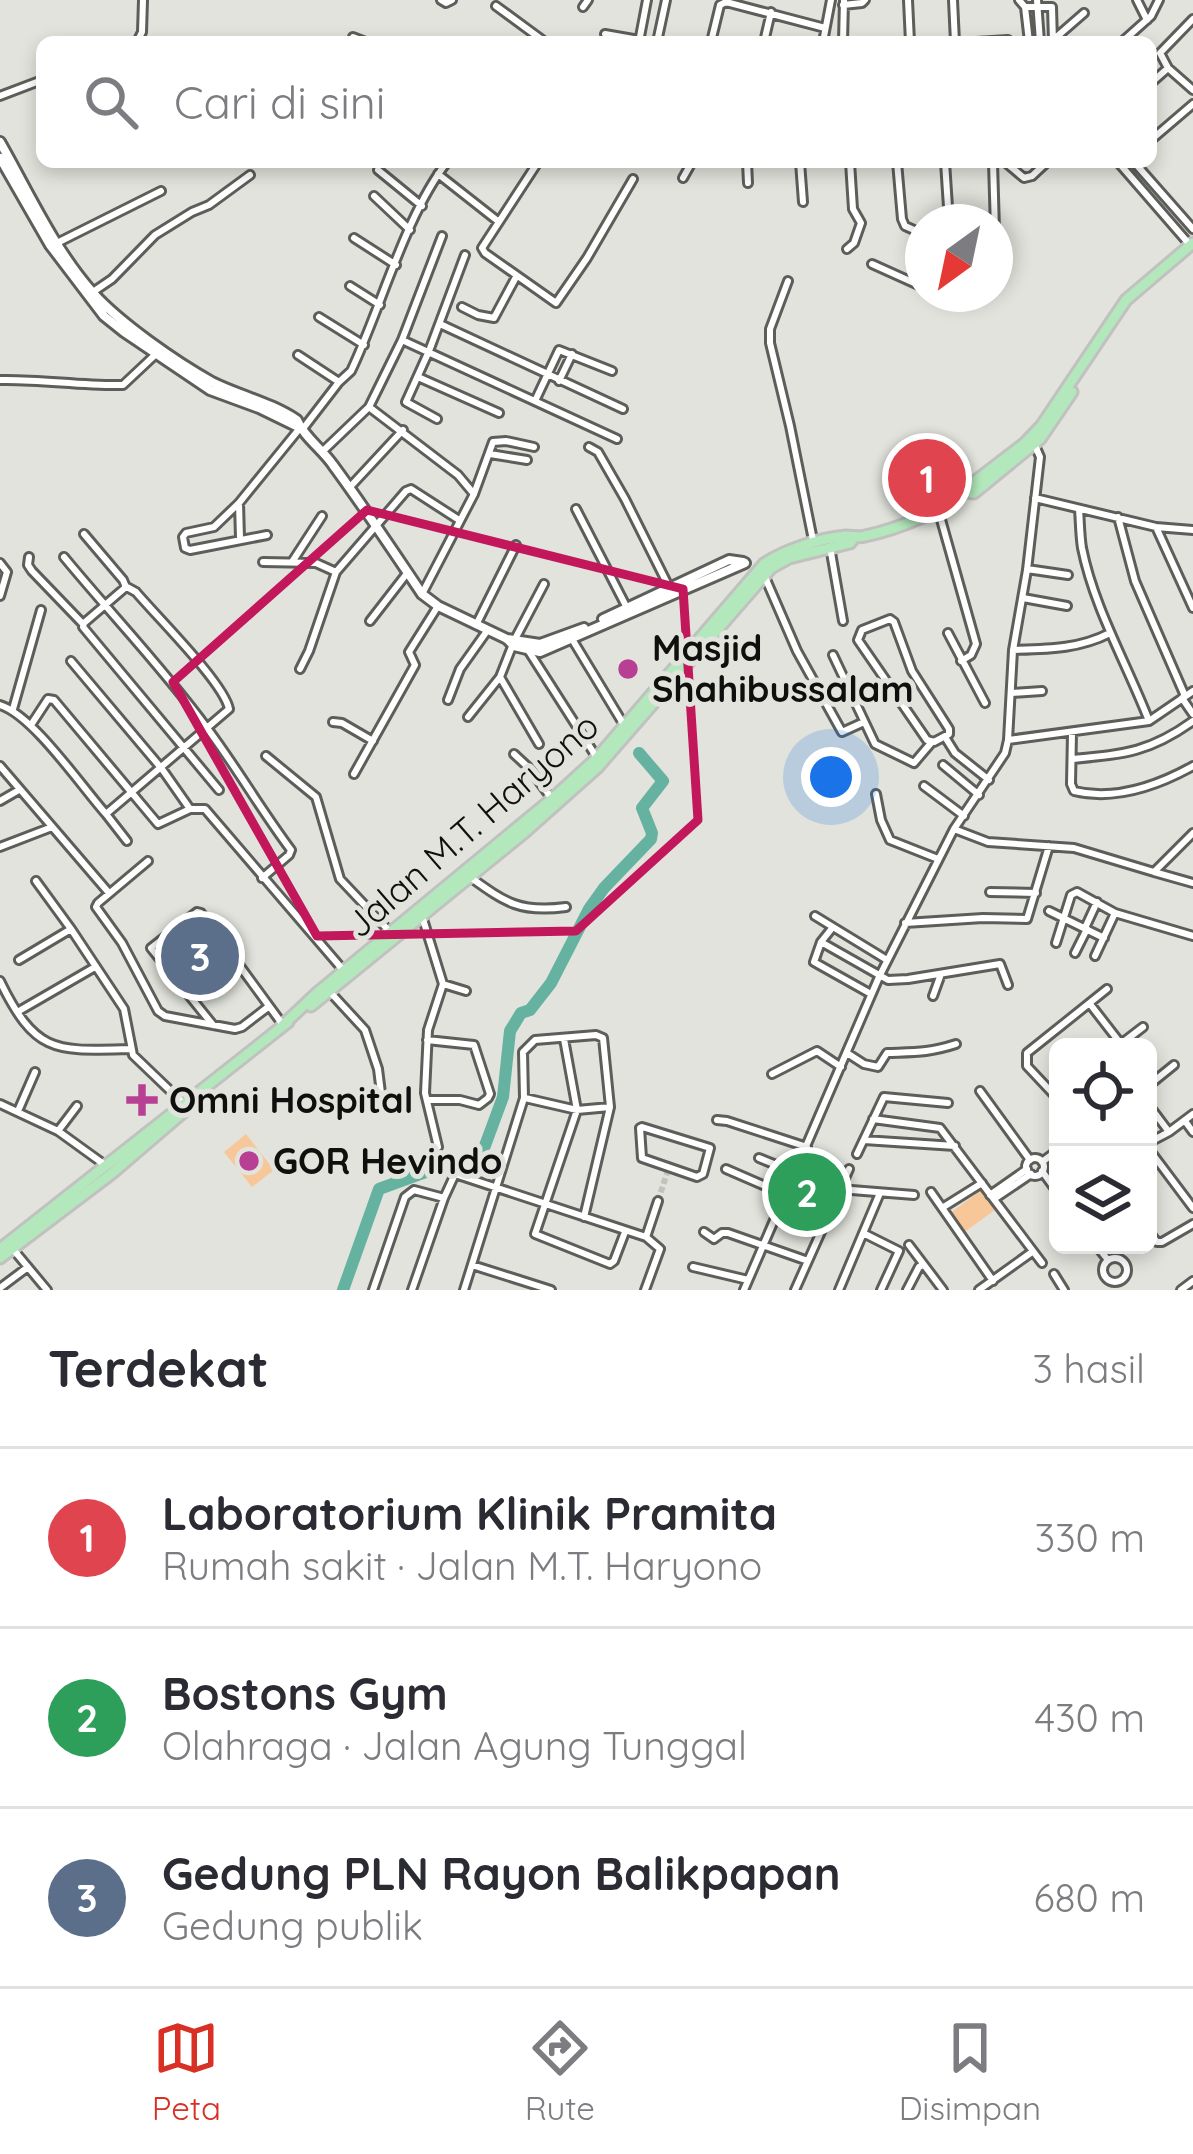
<!DOCTYPE html>
<html lang="id">
<meta charset="utf-8">
<style>
:root{--surface:#fff;--page:#f2f2f3;--text:#2b2b33;--muted:#7c7c81;--line:#e1e1e2;--accent:#d93025}
body{margin:0;font-family:Quicksand,sans-serif;background:var(--page);color:var(--text)}
.controls{position:absolute;right:36px;bottom:36px;display:grid;overflow:hidden;border-radius:18px;box-shadow:0 6px 18px #0003}
.controls button{width:108px;height:108px;display:grid;place-items:center;padding:0;border:0;border-bottom:3px solid var(--line);background:var(--surface);color:var(--text);font:60px sans-serif}
.compass{position:absolute;left:905px;top:204px;width:108px;height:108px;border-radius:50%;background:var(--surface);box-shadow:0 6px 18px #0003;rotate:213deg}
.you{position:absolute;left:831px;top:777px;width:42px;height:42px;margin:-30px;border:9px solid #fff;border-radius:50%;background:#1a73e8;box-shadow:0 0 0 18px #1a73e833}
.badge{display:grid;place-items:center;width:78px;height:78px;border-radius:50%;background:var(--accent);color:#fff;font-size:39px;font-weight:700}
.pin{position:absolute;translate:-50% -50%;border:6px solid #fff;box-shadow:0 3px 12px #0006}
.list{margin:0;padding:0;list-style:none}
h2{display:flex;justify-content:space-between;align-items:center;height:156px;margin:0;padding:0 48px;font-size:51px}
h2 small{font-size:39px;font-weight:400;color:var(--muted)}
.list li{display:grid;grid-template-columns:78px 1fr auto;gap:36px;align-items:center;box-sizing:border-box;height:180px;padding:0 48px;border-top:3px solid var(--line)}
.list b{display:block;font-size:45px;white-space:nowrap}
.list p{margin:0;font-size:39px;white-space:nowrap;color:var(--muted)}
.list em{font-size:39px;font-style:normal;color:var(--muted)}
.icon{flex:none;width:66px;height:66px;fill:none;stroke:currentColor;stroke-width:2;stroke-linecap:round;stroke-linejoin:round}
.map{position:relative;flex:none;width:1193px;height:1290px;overflow:hidden}
.search{position:absolute;background:var(--surface);box-shadow:0 6px 18px #0003;left:36px;right:36px;top:36px;height:132px;display:flex;align-items:center;gap:30px;box-sizing:border-box;padding:0 42px;border-radius:18px;color:var(--muted);font-size:45px}
.sheet{height:696px;background:var(--surface)}
nav{display:flex;justify-content:space-around;align-items:center;box-sizing:border-box;height:168px;border-top:3px solid var(--line);background:var(--surface);font-size:33px;color:var(--muted)}
nav a{display:grid;justify-items:center;gap:6px}
nav .on{color:var(--accent)}
.map>svg:first-child{display:block}
.green{fill:#f7c79a}
.lines{fill:none;stroke-linecap:round;stroke-linejoin:round}
.river{stroke:#65b2a0;stroke-width:12}
.street-tunnel{stroke:#c2c3bd;stroke-width:6;stroke-dasharray:6 3;stroke-linecap:butt}
.street-casing{stroke:#5c5e59;stroke-width:12}
.secondary-casing{stroke:#5c5e59;stroke-width:14}
.primary-casing{stroke:#c1c1c0;stroke-width:15}
.street{stroke:#fff;stroke-width:6}
.secondary{stroke:#fff;stroke-width:8}
.primary{stroke:#b3e8bc;stroke-width:9}
.marked{fill:none;stroke:#c2185b;stroke-width:9;stroke-linejoin:round}
.poi-dot{fill:#b74094;stroke:#e1e3dc;stroke-width:4.5}
.labels{text-anchor:middle;stroke-width:10;stroke-linejoin:round;paint-order:stroke}
.poi-label{font-size:36px;font-weight:bold;fill:#0f100e;stroke:#e1e3dc;text-anchor:start}
.street-label{font-size:36px;fill:#0f100e;stroke:#e1e3dc}
</style>
<div class="map">
<svg width="1193" height="1290" viewBox="0 0 1193 1290">
<rect width="100%" height="100%" fill="#e1e3dc"/>
<path class="green" d="M246,1134L274,1170L252,1187L224,1152Z
M984,1188L999,1207L959,1236L945,1217Z"/>
<g class="lines">
<path class="river" d="M343,1290L379,1189L483,1151L503,1097L510,1031L521,1013L530,1010L551,983L589,909L604,888L651,839L652,833L642,808L663,781L639,753"/>
<path class="street-tunnel" d="M658,1201L667,1173"/>
<g class="street-casing">
<path id="street" d="M441,0L446,3L452,0
M908,0L910,42
M953,0L955,42
M1019,0L1025,7L1029,42
M1037,0L1040,42
M1137,0L1147,20
M843,5L862,3L865,0
M496,6L545,42
M583,7L588,0
M1025,7H1052L1053,42
M1193,19L1160,53L1168,68L1193,90
M605,34L639,40
M353,37L366,42
M1053,40L1084,13
M137,42L142,32L143,0
M464,42H465
M639,42L647,0
M657,42L666,0
M711,42L720,5L726,2L825,28
M764,42L771,12
M823,42L831,0
M843,42L844,0
M976,42L1008,40
M1122,42L1151,16L1159,0
M1151,83L1168,68
M0,96L42,80
M1151,140L1193,104
M538,162L482,248L485,253L556,303L587,258L633,179
M747,162L748,183
M800,162L803,202
M897,162L902,219L905,226L923,234
M945,162L949,222
M993,162L995,230
M1005,162L1024,178L1032,176L1047,162
M1118,162L1190,245
M1134,162L1193,229
M378,170L422,206
M438,174L499,222
M683,178L692,162
M374,196L410,230
M354,238L396,265
M57,243L161,191
M847,249L854,243L861,223L853,209L850,162
M872,264L923,287
M788,281L770,329V343L790,426L813,540
M350,286L380,305
M90,294L112,279L155,235L192,212L209,205L250,175
M939,294L948,298L957,294
M462,307L478,315L494,318L516,277
M319,317L364,345
M440,324L623,409
M402,340L617,439
M298,355L339,382
M418,377L499,413
M0,380C41,379 81,386 123,385L156,354
M559,381L572,354
M535,401L559,350L612,371
M369,407L402,340L442,236
M437,419L406,402L429,351L465,255
M302,430L339,382L351,371C381,308 405,216 447,162
M589,447L598,452L625,499L671,591
M323,451L369,407L458,475L474,494
M490,454L527,460
M350,487L403,430
M1035,498L1156,527L1193,530
M239,503L240,538
M576,509L627,608
M938,509L976,644L971,655L961,661
M1079,509C1080,522 1080,536 1082,548C1094,608 1127,664 1149,721
M1118,517L1135,581L1185,696
M1156,527L1193,608
M84,534L123,580L126,587L84,623L83,627L219,790
M267,535L190,550L185,548L183,537L186,533L214,527L239,503L300,428
M830,547L843,621
M29,557L28,565L32,571L83,624
M64,557C111,614 163,668 207,728C237,768 261,810 291,850L289,855L262,878
M263,562L316,563L336,572
M292,562L322,516
M0,563L7,572L0,596
M1027,569L1068,575
M764,575L797,651L842,732L864,722
M422,594L474,494L493,442L506,441L534,447
M1023,598L1067,606
M890,619L894,622L912,671L949,729V734L934,742L927,740L858,640L862,630Z
M370,621L408,572
M476,625L516,545
M948,633L985,703
M572,639L624,725
M528,650L597,758
M1013,650C1048,649 1079,649 1110,633
M833,655L875,744L914,763L931,743
M71,661L162,769L190,809
M300,669L309,651L336,572L406,491L411,489L459,520
M1012,693L1042,691
M1182,698L1193,714
M448,700L460,669L487,631
M0,705C33,715 81,786 106,814L229,709C224,683 157,617 136,592L125,586
M13,709L41,610
M468,717L500,677
M333,722L342,723L373,741
M31,725L48,699L54,700L158,824L190,809H205L344,971
M1072,733L1071,784L1074,791C1115,801 1157,786 1193,766
M945,737L955,753L989,780
M1008,740L1149,721L1193,691
M539,744L500,677L515,639L544,584
M514,754L529,768L552,799
M266,756L316,797L340,879L391,933
M1073,759C1125,754 1150,752 1193,721
M943,765L979,795
M0,766L109,893
M354,774L415,665L409,652L438,606
M924,786L964,816
M876,794L881,820L890,840L938,859
M0,801L19,790
M106,814L127,841
M954,829L988,842L1074,848L1154,872
M1193,833L1154,872L1193,883
M0,847L52,827
M148,861L98,903L96,907L122,943L158,1011L165,1016L235,1029L242,1027L268,1007
M470,877C506,903 520,913 566,907
M36,881L71,929
M990,892L1036,893
M1049,911L1104,938
M422,916L443,984L428,1030L425,1093L438,1147
M815,916L887,960
M905,923L983,918L1027,919L1049,846
M833,927L821,942L814,962L871,994
M1085,928L1097,902
M821,942L888,980L908,979L1000,964L1008,985
M1056,943L1071,895L1077,892L1115,913L1193,936
M1075,953L1087,929
M1095,956L1115,913
M19,960L71,929L124,1009L133,1055L183,1103
M0,981C36,1055 56,1051 131,1049
M443,984L466,991
M330,992L365,1030L378,1069L383,1109
M933,996L941,974
M1090,1004L1121,1044
M19,1011L95,967
M213,1025L151,948L197,912L201,913L283,1025
M564,1039L577,1110L535,1234L610,1264L614,1261L625,1232
M1117,1047L1143,1027
M847,1053L864,1064L878,1067L887,1053C915,1052 928,1053 956,1044
M772,1074L817,1051L841,1067
M1148,1086L1174,1065
M980,1091L1030,1160
M525,1098L577,1110L610,1107
M1058,1099L1027,1066V1053L1107,989
M427,1100H460L479,1105L488,1098L490,1094L474,1045L427,1040
M0,1104L58,1131L105,1165
M1148,1104L1169,1132
M18,1111L35,1072
M873,1119L940,1128L1042,1263
M717,1120L727,1121L807,1147
M1185,1121L1193,1132
M642,1127L710,1148L703,1174L697,1177L642,1158L640,1128Z
M58,1131L77,1106
M864,1140L955,1146
M1148,1143L1169,1132L1193,1114
M1148,1148L1193,1208
M857,1154L884,1097L948,1103
M759,1158L796,1173
M1026 1167a9 9 0 1 1 18 0a9 9 0 1 1-18 0Z
M1042,1162L1058,1150
M726,1169L786,1195
M1042,1171L1058,1193
M839,1189L914,1195
M931,1192L993,1281
M990,1195L1027,1169
M994,1199L1031,1174
M942,1208L982,1183
M1148,1231L1157,1242H1162L1193,1224
M704,1232L714,1239L722,1233H728L808,1261
M863,1233L899,1251L881,1290
M646,1237L658,1201
M909,1245L943,1290
M1096,1245L1108,1260
M12,1248L47,1290
M1103 1270a12 12 0 1 1 24 0a12 12 0 1 1-24 0Z
M472,1265L551,1290
M693,1267L748,1280
M1054,1274L1064,1290
M0,1288L28,1267
M373,1290L405,1197L414,1190L444,1198
M412,1290L444,1198L455,1174L646,1237L660,1249L645,1290
M464,1290L524,1098L523,1052L535,1040L596,1035L603,1038L610,1107L584,1217
M744,1290L879,977L954,829L1005,753L1008,740L1013,650L1027,570L1040,457L1033,441
M795,1290L849,1169
M839,1290L880,1193
M907,1290L919,1267L923,1265
M979,1290L1032,1252
M1181,1290L1193,1281"/>
</g>
<g class="secondary-casing">
<path id="secondary" d="M0,142C29,193 54,249 93,293C120,323 176,362 212,382C240,396 270,402 297,420C304,437 322,449 333,465C364,507 393,551 422,594L438,606L507,639L514,646L540,652L745,563
M0,158L50,245L104,316L124,332L210,390L259,408L298,427
M603,619L729,560L743,562
M507,639L540,644L584,628"/>
</g>
<g class="primary-casing">
<path id="primary" d="M966,492L974,493L1040,439L1072,392
M311,1006L525,832L597,768L771,568L789,558L850,543L854,538
M283,1025L317,993L552,799L597,758L764,564C784,550 821,538 846,536C853,536 859,538 865,536C894,530 952,509 969,486L1025,443L1042,425L1126,300L1193,243
M0,1249L288,1022
M0,1258L111,1174L195,1102L199,1094"/>
</g>
<use href="#street" class="street"/>
<use href="#secondary" class="secondary"/>
<use href="#primary" class="primary"/>
</g>
<path class="marked" d="M367,510L683,589L698,820L576,931L317,936L173,682Z"/>
<g class="poi-dot">
<circle cx="628" cy="669" r="12"/>
<path d="M136 1082h12v12h12v12h-12v12h-12v-12h-12v-12h12z"/>
<circle cx="249" cy="1161" r="12"/>
</g>
<g class="labels">
<g class="poi-label">
<text x="652" y="661">Masjid<tspan x="652" dy="41">Shahibussalam</tspan></text>
<text x="169" y="1113">Omni Hospital</text>
<text x="273" y="1174">GOR Hevindo</text>
</g>
<g class="street-label">
<text transform="translate(472 825) rotate(-41)" y="13">Jalan M.T. Haryono</text>
</g>
</g>
</svg>
<div class="controls">
<button><svg class="icon" aria-label="locate" viewBox="0 0 24 24"><circle cx="12" cy="12" r="6"/><path d="M12 2v4M12 18v4M2 12h4M18 12h4"/></svg></button>
<button><svg class="icon" aria-label="layers" viewBox="0 0 24 24"><path d="M12 4l9 5-9 5-9-5zM3 14l9 5 9-5"/></svg></button>
</div>
<svg class="compass" viewBox="-18 -18 36 36"><path d="M0-13l5 13h-10z" fill="#e53935"/><path d="M0 13l5-13h-10z" fill="#7c7c81"/></svg>
<div class="you"></div>
<div class="pin badge" style="left:927px;top:478px;background:#e0444e">1</div>
<div class="pin badge" style="left:807px;top:1192px;background:#2e9e5b">2</div>
<div class="pin badge" style="left:200px;top:956px;background:#5c6f8a">3</div>
<div class="search"><svg class="icon" aria-label="search" viewBox="0 0 24 24"><circle cx="10" cy="10" r="6"/><path d="M15 15l6 6"/></svg>Cari di sini</div>
</div>
<section class="sheet">
<h2>Terdekat<small>3 hasil</small></h2>
<ul class="list">
<li><span class="badge" style="background:#e0444e">1</span><div><b>Laboratorium Klinik Pramita</b><p>Rumah sakit · Jalan M.T. Haryono</p></div><em>330 m</em></li>
<li><span class="badge" style="background:#2e9e5b">2</span><div><b>Bostons Gym</b><p>Olahraga · Jalan Agung Tunggal</p></div><em>430 m</em></li>
<li><span class="badge" style="background:#5c6f8a">3</span><div><b>Gedung PLN Rayon Balikpapan</b><p>Gedung publik</p></div><em>680 m</em></li>
</ul>
</section>
<nav>
<a class="on"><svg class="icon" aria-label="map" viewBox="0 0 24 24"><path d="M3 6l6-2 6 2 6-2v14l-6 2-6-2-6 2zM9 4v14M15 6v14"/></svg>Peta</a>
<a><svg class="icon" aria-label="directions" viewBox="0 0 24 24"><path d="M12 3l9 9-9 9-9-9zM9 14v-3h6M13 9l2 2-2 2"/></svg>Rute</a>
<a><svg class="icon" aria-label="saved" viewBox="0 0 24 24"><path d="M7 4h10v16l-5-4-5 4z"/></svg>Disimpan</a>
</nav>
